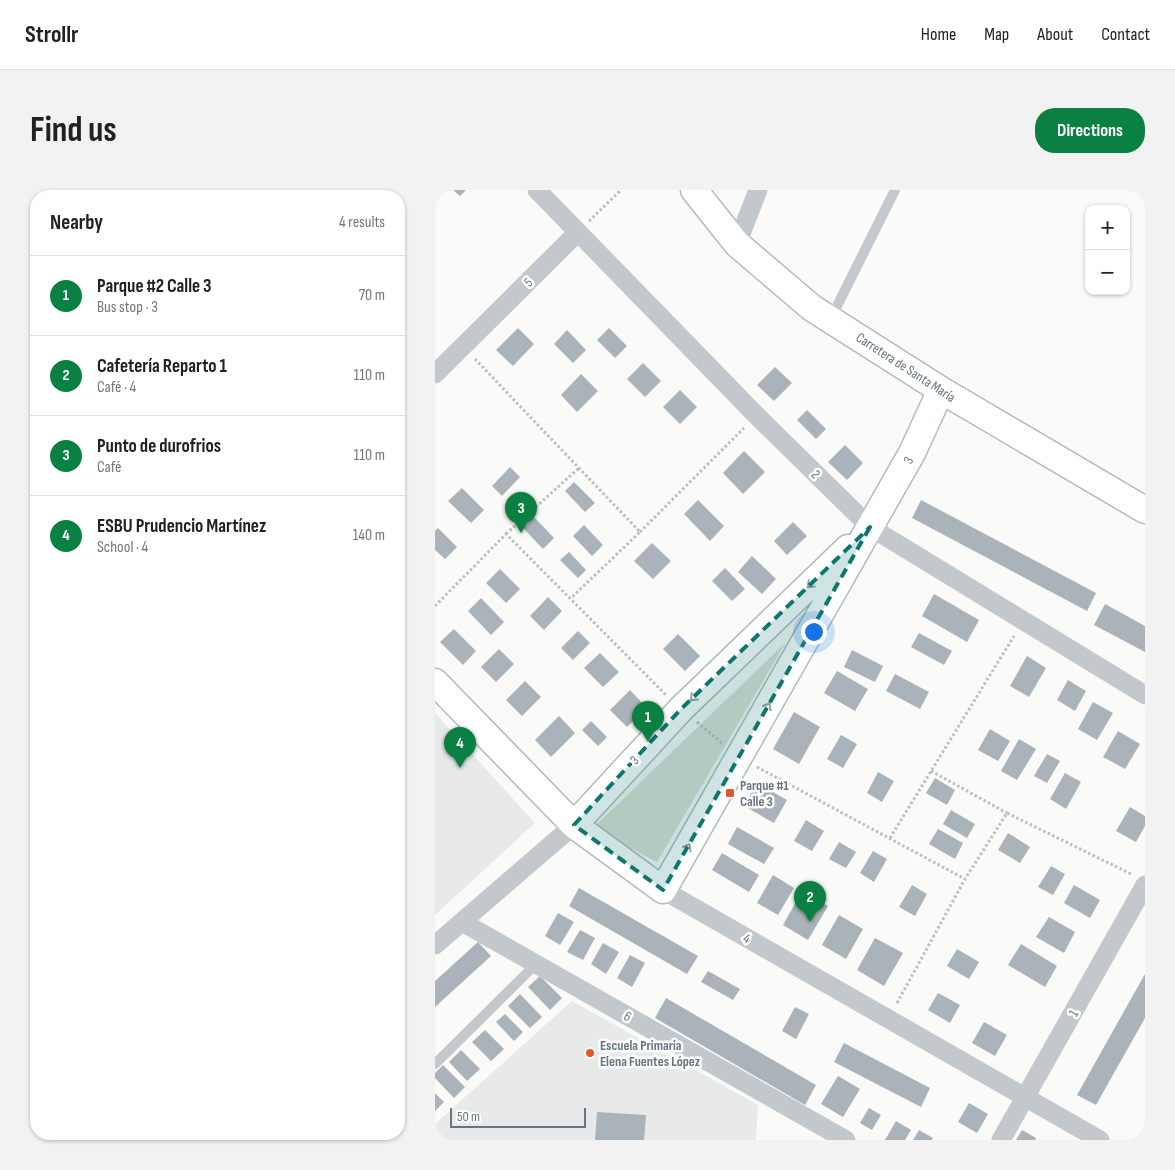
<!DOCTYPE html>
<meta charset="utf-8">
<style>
:root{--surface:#fff;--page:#f2f2f2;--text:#202124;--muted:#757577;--line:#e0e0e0;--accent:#0b8043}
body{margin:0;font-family:"Sofia Sans Condensed",sans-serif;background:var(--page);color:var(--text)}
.controls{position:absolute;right:15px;top:15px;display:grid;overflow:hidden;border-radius:10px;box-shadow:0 1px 4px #0004}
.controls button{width:45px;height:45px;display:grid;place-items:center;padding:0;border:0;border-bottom:1px solid var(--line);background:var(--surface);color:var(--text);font:25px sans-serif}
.scale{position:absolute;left:15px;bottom:12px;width:136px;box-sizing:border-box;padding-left:5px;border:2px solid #657683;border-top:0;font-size:14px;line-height:18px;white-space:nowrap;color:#657683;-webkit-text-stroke:4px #fff;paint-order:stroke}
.you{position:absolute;left:378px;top:441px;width:18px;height:18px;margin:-12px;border:4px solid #fff;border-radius:50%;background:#1a73e8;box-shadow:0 0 0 8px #1a73e833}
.badge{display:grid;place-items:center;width:32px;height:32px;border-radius:50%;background:var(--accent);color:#fff;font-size:16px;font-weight:700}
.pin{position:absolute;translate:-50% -41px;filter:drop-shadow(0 1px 2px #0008)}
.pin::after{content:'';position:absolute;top:26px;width:18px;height:15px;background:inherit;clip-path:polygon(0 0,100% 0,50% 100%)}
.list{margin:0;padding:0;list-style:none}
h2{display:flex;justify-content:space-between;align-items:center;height:65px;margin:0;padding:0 20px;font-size:21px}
h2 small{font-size:16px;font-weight:400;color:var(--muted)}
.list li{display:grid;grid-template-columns:32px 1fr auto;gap:15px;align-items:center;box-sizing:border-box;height:80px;padding:0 20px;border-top:1px solid var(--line)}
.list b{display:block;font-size:19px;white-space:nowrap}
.list p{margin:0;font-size:16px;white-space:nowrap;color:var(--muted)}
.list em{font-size:16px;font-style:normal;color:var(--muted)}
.map{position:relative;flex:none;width:710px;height:950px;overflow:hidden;border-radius:20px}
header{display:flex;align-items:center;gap:30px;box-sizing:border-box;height:70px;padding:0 25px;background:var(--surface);border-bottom:1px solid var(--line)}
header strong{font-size:24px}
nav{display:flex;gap:28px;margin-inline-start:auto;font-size:18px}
.intro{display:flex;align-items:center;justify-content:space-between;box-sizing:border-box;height:120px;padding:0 30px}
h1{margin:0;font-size:35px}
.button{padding:12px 22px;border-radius:20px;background:var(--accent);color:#fff;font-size:18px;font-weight:700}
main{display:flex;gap:30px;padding:0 30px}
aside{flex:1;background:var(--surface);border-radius:20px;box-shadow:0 1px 4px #0004}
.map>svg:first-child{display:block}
.built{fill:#e8e9e9}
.green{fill:#dadfd7}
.building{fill:#aab3b9}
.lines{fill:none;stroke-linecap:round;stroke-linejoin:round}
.secondary-casing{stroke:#b3babf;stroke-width:29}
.path{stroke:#bbbfc2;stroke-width:3;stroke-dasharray:2.5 2.5;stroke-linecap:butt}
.lane{stroke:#c3c8cc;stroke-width:10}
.street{stroke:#c3c8cc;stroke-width:19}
.secondary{stroke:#fff;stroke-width:26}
.oneway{stroke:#939fa8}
.marked{fill:#0f766e;fill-opacity:0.2;stroke:#0f766e;stroke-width:4;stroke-dasharray:10 6;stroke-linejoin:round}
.poi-dot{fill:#e4572e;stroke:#fff;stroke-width:2}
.labels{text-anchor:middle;stroke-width:5;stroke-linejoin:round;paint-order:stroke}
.street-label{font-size:14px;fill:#657683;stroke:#fff}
.poi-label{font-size:14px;font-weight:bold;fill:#657683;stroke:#fff;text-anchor:start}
</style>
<header>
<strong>Strollr</strong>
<nav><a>Home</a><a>Map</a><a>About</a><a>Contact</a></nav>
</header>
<div class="intro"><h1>Find us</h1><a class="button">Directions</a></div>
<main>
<aside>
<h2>Nearby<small>4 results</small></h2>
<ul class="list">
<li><span class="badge">1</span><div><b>Parque #2 Calle 3</b><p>Bus stop · 3</p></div><em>70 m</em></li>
<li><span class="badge">2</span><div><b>Cafetería Reparto 1</b><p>Café · 4</p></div><em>110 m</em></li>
<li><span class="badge">3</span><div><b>Punto de durofrios</b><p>Café</p></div><em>110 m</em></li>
<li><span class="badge">4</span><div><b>ESBU Prudencio Martínez</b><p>School · 4</p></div><em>140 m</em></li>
</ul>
</aside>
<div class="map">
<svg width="710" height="950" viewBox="0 0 710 950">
<rect width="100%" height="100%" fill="#fafaf8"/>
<path class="built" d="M0,523L100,633L0,725Z
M137,811L323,915L321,950H0V934Z"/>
<path class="green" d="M351,452L222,672L158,638Z"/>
<path class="building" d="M18,0H31L25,6Z
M83,138L99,154L78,176L61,160Z
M174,138L192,156L180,168L162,150Z
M132,140L151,160L138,173L119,154Z
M208,173L226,191L210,207L192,189Z
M340,177L357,193L339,211L322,195Z
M146,184L163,201L142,222L126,205Z
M245,200L262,217L245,234L228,217Z
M372,220L391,239L381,249L362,230Z
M410,255L428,273L412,290L393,272Z
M309,261L330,282L308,304L288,283Z
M75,277L85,287L67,306L57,296Z
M139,292L160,313L150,322L130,301Z
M27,298L49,320L36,333L13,311Z
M263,310L289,336L275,351L249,324Z
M486,310L661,403L652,421L477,328Z
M99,327L119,348L108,359L88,338Z
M358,332L372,346L352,365L339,351Z
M149,335L168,355L157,366L138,346Z
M3,338L22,357L10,369L0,360V341Z
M217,353L236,371L218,389L199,371Z
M134,362L151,380L143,388L125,370Z
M317,366L341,389L327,404L303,382Z
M290,378L310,399L297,411L277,391Z
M65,379L85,399L71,413L51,393Z
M499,404L544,430L532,452L487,426Z
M113,407L127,421L109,440L95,426Z
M46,408L69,432L56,445L33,421Z
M670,414L710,436V462L659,435Z
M19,439L41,461L28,475L5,452Z
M143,441L155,453L138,470L126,458Z
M484,443L517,461L509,475L476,457Z
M243,444L265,466L250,481L228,459Z
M64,459L79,474L61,492L46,477Z
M417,460L448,476L440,492L409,477Z
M165,463L184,482L168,497L149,478Z
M592,466L611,478L594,507L575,496Z
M402,481L433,499L420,521L389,503Z
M460,484L494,502L485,519L451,501Z
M633,490L651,501L640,521L622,510Z
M90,491L106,507L87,526L71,510Z
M195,500L212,518L192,537L175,520Z
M658,512L678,523L662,550L643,539Z
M359,522L385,537L364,574L338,559Z
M124,526L140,543L116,567L100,550Z
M156,531L172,547L163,556L147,540Z
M555,539L575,551L563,571L543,560Z
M683,541L705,554L690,579L668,567Z
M406,545L422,554L408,578L392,569Z
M584,549L601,559L582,590L566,581Z
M612,564L625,571L612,593L599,586Z
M443,582L459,591L447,612L432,603Z
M630,583L646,592L631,619L615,609Z
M500,588L520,600L512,615L491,603Z
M322,593L352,610L339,633L309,616Z
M695,617L710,626V636L701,652L681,641Z
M516,620L540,634L532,648L508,634Z
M371,630L389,641L377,661L359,651Z
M302,637L339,658L329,674L293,654Z
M503,639L528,653L520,669L494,654Z
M573,643L595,657L585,673L563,660Z
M404,652L421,662L411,678L394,669Z
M438,661L452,669L439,692L425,683Z
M287,663L324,685L314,702L277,680Z
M616,676L630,684L618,705L603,697Z
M338,685L359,698L343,725L322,713Z
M477,695L492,704L480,726L464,717Z
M639,695L665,710L655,728L629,713Z
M144,698L263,766L252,784L134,716Z
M367,701L393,716L373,750L348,735Z
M123,723L139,732L125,755L110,746Z
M404,725L428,739L411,769L387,755Z
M614,727L640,742L629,763L601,747Z
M145,740L160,748L148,770L132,762Z
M440,748L468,763L449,796L422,780Z
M43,752L56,766L0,817V791Z
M168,753L184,762L171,784L156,774Z
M586,754L622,776L610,797L573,775Z
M522,759L544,772L534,789L512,776Z
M195,765L210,773L197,797L182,788Z
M273,781L305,799L298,810L266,792Z
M710,784V828L661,915L642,905Z
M105,786L127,808L115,820L93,797Z
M503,803L525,815L515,833L493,820Z
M85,804L107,827L95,838L73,816Z
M231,808L381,895L370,915L220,828Z
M360,817L374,824L361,849L347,841Z
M70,824L88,842L79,851L61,832Z
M549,832L572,845L560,866L537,853Z
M50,840L69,859L56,871L37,852Z
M409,853L495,898L486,917L399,872Z
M26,860L45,879L32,891L14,872Z
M8,875L30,897L19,908L0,888V883Z
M403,886L425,899L408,927L386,914Z
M0,903L9,912L0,921Z
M534,913L553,924L542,943L523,932Z
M434,918L446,925L437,940L425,933Z
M162,922L211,925L209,950H160Z
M461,931L476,940L470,950H450Z
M484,940L498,948L497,950H478Z
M587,940L601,948L600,950H581Z"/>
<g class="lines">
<g class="secondary-casing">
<path id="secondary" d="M259,0L302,54L377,118L506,200L710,320
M0,492L139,635L228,700L477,263L506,200
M139,635L246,519L413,358"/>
</g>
<path class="path" d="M154,31L186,0
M40,169L205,342L136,408
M205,342L309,238
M71,344L144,278
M0,416L71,344L231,505
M262,532L288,554
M322,577L530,689
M496,581L572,623
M455,648L579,446
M462,813L530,689L572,623L696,684"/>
<path class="lane" d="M396,128L460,0
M0,874L101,774"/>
<path class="street" d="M102,0L322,226L435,337L710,505
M302,54L323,0
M0,184L143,42
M228,700L665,950
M27,732L411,950
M0,755L139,635
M566,950L710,695"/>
<use href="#secondary" class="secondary"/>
</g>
<defs><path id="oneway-chevron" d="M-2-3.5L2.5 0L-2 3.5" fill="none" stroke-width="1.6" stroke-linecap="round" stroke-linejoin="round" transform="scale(1.25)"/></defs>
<g class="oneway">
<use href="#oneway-chevron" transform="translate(375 395) rotate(136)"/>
<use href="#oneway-chevron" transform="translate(258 508) rotate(136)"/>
<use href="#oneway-chevron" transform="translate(333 516) rotate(-60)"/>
<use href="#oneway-chevron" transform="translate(253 657) rotate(-60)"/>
</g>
<path class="marked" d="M435,337L228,700L139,635L246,519Z"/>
<g class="poi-dot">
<rect x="290" y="598" width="10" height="10" rx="2.5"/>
<circle cx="155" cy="863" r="5"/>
</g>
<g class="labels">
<g class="street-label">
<text transform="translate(93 92) rotate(-45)" y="5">5</text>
<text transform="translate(471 177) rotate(33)" y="5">Carretera de Santa María</text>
<text transform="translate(473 270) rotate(-61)" y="5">3</text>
<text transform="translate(381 284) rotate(45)" y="5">2</text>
<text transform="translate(199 570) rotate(-47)" y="5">3</text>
<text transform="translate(312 748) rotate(30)" y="5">4</text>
<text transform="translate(638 823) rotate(-61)" y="5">1</text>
<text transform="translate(193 826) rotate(30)" y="5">6</text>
</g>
<g class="poi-label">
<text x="305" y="600">Parque #1<tspan x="305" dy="16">Calle 3</tspan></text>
<text x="165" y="860">Escuela Primaria<tspan x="165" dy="16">Elena Fuentes López</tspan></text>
</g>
</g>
</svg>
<div class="controls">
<button>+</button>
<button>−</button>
</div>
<div class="scale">50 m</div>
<div class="you"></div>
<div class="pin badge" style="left:213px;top:552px">1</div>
<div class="pin badge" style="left:375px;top:732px">2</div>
<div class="pin badge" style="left:86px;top:343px">3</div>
<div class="pin badge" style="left:25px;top:578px">4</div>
</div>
</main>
